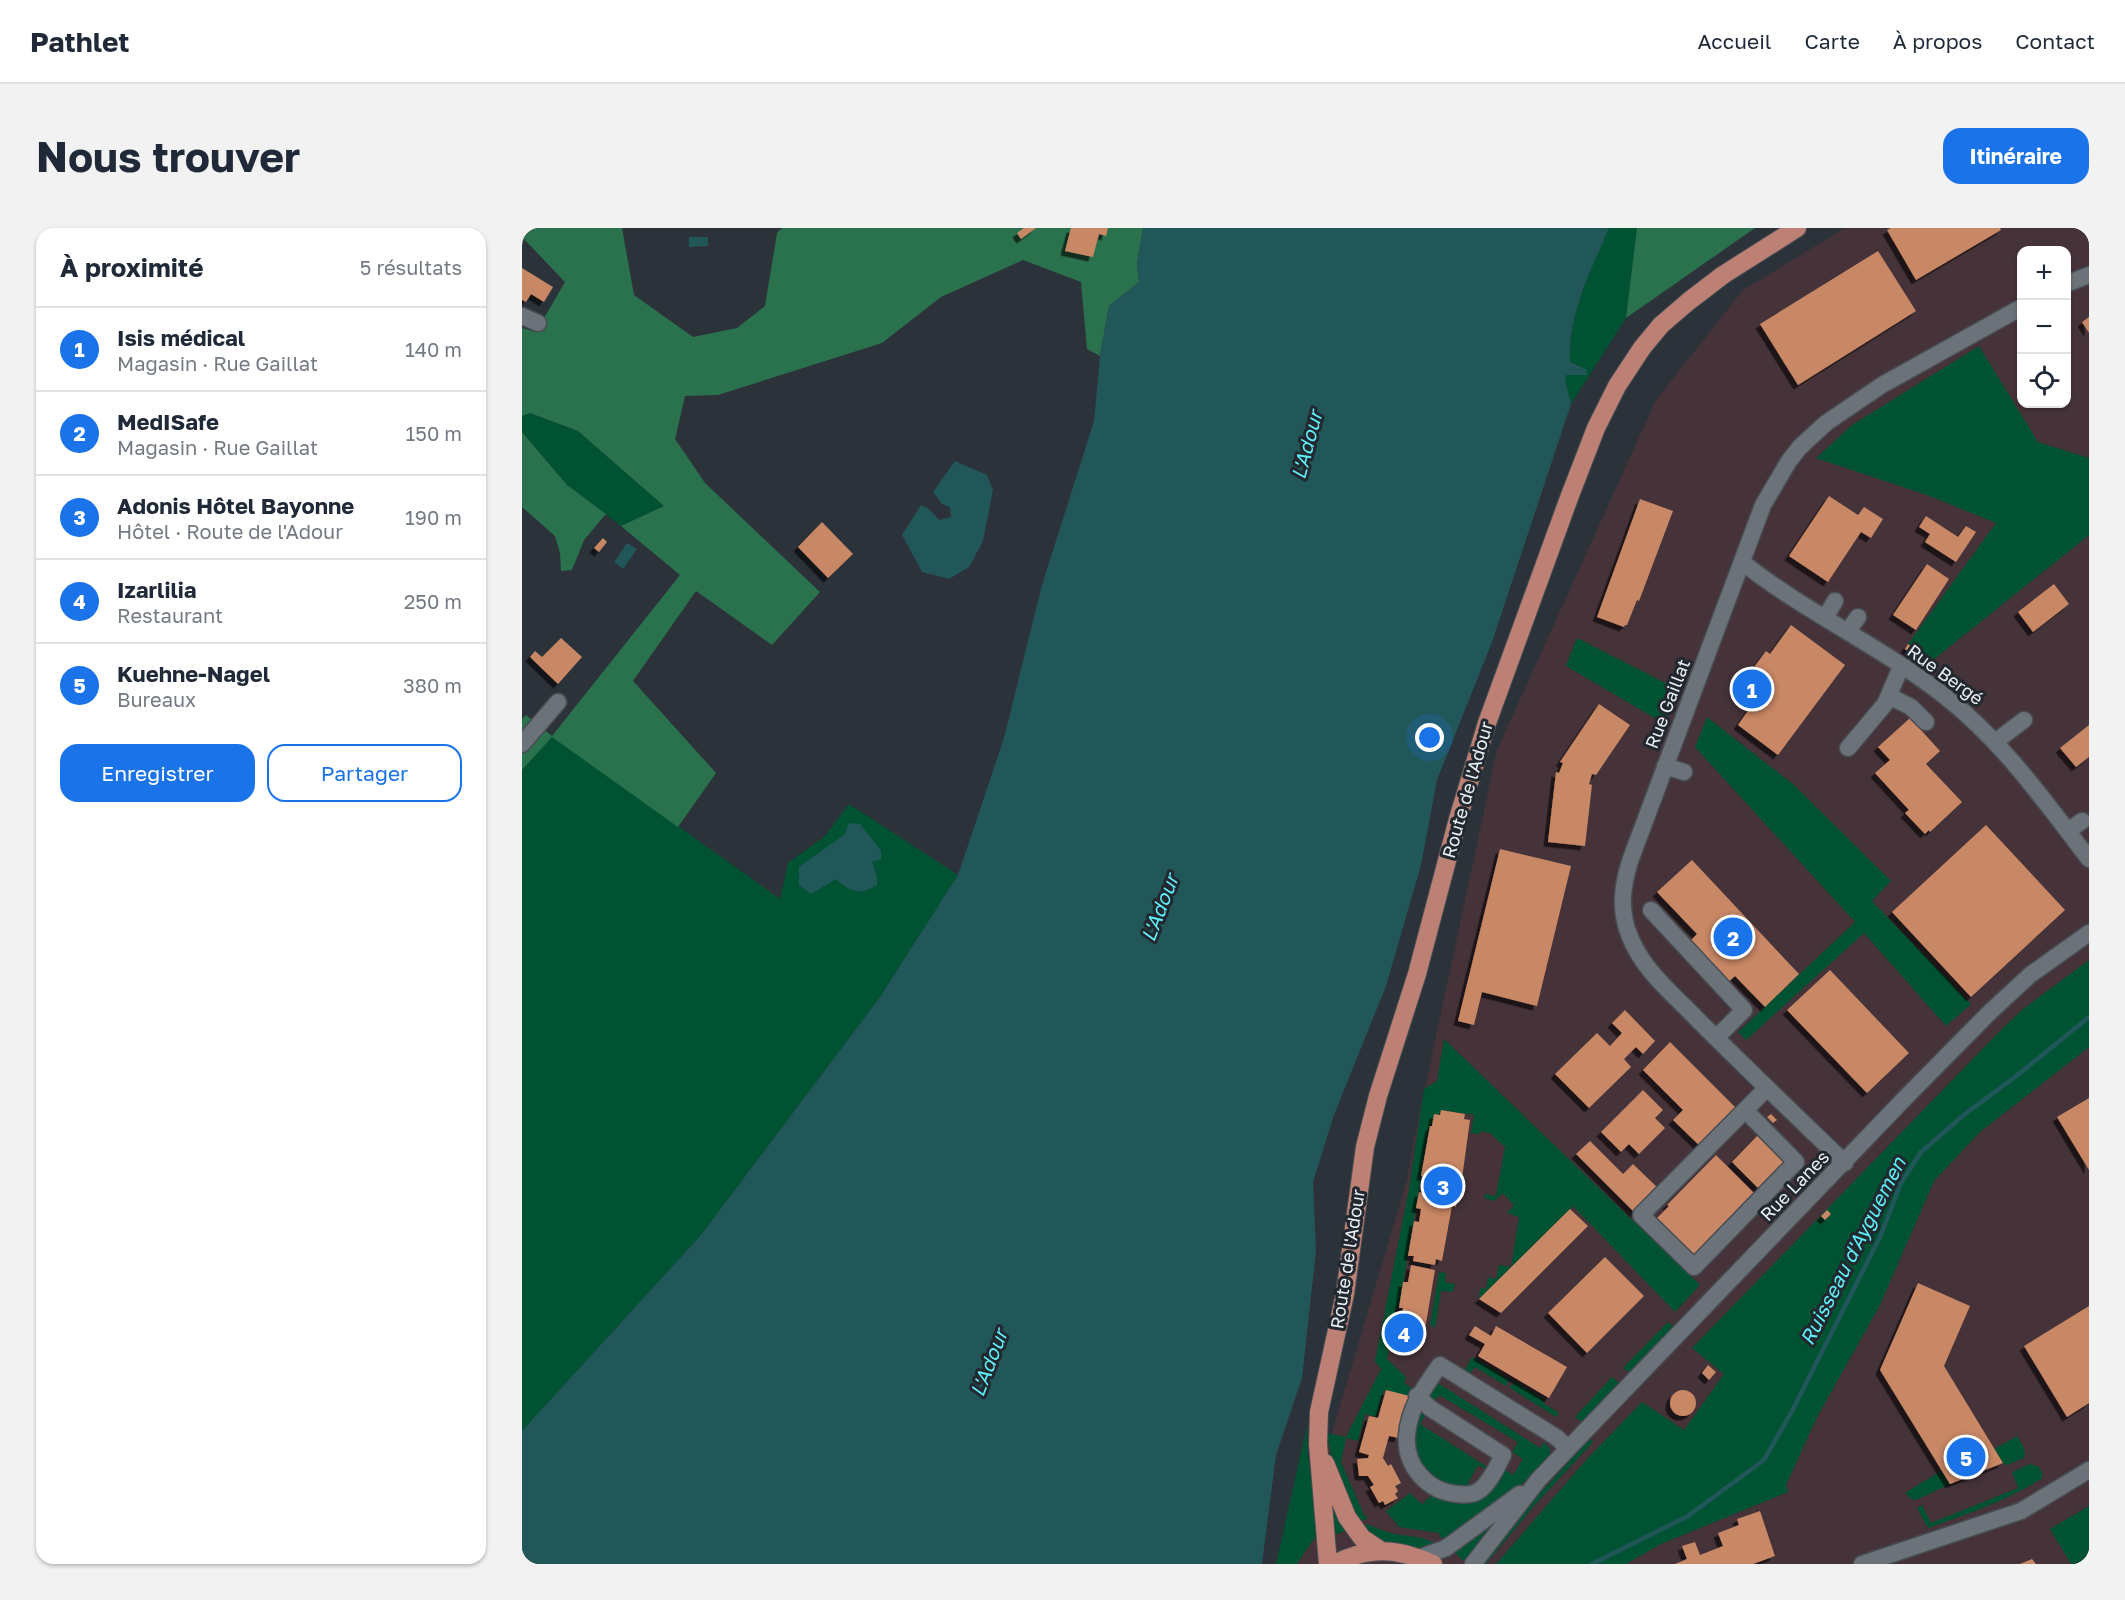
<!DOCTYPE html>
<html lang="fr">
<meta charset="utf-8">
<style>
:root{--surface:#fff;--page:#f2f2f3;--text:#1f2937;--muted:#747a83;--line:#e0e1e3;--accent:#1a73e8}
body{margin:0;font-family:"Golos Text",sans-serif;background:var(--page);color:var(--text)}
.controls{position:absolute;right:18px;top:18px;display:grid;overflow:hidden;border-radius:12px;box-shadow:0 2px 4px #0004}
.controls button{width:54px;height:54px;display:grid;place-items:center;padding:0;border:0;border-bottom:2px solid var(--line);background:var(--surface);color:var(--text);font:30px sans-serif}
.you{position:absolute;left:908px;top:510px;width:21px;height:21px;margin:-15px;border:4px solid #fff;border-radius:50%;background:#1a73e8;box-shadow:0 0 0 9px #1a73e833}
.badge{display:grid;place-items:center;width:39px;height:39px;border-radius:50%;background:var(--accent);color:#fff;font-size:20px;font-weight:700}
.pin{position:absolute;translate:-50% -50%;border:3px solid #fff;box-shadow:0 2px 6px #0006}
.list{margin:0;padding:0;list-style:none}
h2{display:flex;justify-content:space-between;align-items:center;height:78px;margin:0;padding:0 24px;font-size:26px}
h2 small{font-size:20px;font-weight:400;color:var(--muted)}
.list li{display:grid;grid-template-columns:39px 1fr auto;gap:18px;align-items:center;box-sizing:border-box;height:84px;padding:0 24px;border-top:2px solid var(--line)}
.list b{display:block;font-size:22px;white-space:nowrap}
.list p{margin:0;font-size:20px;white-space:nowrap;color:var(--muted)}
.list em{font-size:20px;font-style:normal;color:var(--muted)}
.actions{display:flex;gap:12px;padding:18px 24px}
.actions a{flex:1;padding:14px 0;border:2px solid var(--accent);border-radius:18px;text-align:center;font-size:21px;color:var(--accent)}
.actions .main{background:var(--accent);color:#fff}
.icon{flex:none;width:33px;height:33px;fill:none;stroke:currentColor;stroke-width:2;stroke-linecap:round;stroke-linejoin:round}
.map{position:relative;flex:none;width:1567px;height:1336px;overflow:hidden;border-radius:18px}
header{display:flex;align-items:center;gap:36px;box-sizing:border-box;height:84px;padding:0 30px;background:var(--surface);border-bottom:2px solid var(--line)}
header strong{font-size:28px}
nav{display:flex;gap:33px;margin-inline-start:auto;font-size:21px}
.intro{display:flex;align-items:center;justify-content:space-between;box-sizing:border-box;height:144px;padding:0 36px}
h1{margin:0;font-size:42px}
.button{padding:15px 27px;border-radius:18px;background:var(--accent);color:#fff;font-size:21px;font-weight:700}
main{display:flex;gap:36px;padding:0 36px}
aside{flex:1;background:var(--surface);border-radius:18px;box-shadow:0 2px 4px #0004}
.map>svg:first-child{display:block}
.industrial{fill:#463339;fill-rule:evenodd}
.green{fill:#005332}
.forest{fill:#2a724e}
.water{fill:#22575a}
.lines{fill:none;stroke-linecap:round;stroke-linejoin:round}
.stream{stroke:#22575a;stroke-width:4.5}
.building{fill:#c88765;filter:url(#shadow)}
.minor-casing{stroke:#484d53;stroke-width:19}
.major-casing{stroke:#484d53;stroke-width:20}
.minor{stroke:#6b727a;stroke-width:16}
.major{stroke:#bc8075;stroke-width:18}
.labels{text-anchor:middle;stroke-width:6;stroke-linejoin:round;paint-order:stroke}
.street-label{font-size:18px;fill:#ebeff4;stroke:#22282f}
.water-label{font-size:20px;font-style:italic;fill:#5feff6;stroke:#22282f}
</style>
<header>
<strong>Pathlet</strong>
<nav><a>Accueil</a><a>Carte</a><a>À propos</a><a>Contact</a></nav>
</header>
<div class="intro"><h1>Nous trouver</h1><a class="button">Itinéraire</a></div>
<main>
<aside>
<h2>À proximité<small>5 résultats</small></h2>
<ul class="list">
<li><span class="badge">1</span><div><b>Isis médical</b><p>Magasin · Rue Gaillat</p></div><em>140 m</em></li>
<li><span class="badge">2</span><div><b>MedISafe</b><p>Magasin · Rue Gaillat</p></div><em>150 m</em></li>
<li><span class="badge">3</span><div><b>Adonis Hôtel Bayonne</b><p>Hôtel · Route de l'Adour</p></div><em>190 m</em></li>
<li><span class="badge">4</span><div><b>Izarlilia</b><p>Restaurant</p></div><em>250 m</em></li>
<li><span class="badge">5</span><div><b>Kuehne-Nagel</b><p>Bureaux</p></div><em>380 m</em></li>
</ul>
<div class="actions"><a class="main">Enregistrer</a><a>Partager</a></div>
</aside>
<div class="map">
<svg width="1567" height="1336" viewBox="0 0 1567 1336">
<defs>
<filter id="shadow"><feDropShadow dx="-4.5" dy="4.5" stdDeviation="0" flood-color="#0009"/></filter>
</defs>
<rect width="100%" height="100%" fill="#2c3239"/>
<path class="industrial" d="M1323,0H1567V1336H771L885,952L892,912L975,522L1134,172L1221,62ZM1500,22H1544V176H1500Z"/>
<path class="green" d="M1087,0H1115L1104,90L1049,176L1043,152L1044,147H1064V141L1048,134C1047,86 1068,42 1087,0Z
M1457,118L1516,214L1567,230V307L1406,436L1399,431L1401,425L1386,416L1474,295L1405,267L1294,230L1330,197Z
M7,185L56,203L142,278L99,298L45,257L0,204V188Z
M1055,410L1155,461L1143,496L1044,438Z
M1185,489L1272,557L1369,653L1350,673L1449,776L1424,798L1342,705L1224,812L1216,804L1333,694L1173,519Z
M30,508L258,671L266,635L303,608L327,576L436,647L358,769L179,1007L0,1203V542Z
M1567,732V819L1458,904L1412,953L1358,1077L1295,1189L1264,1257L1266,1264L1139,1316L1104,1336H974L1065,1231L1120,1174L1162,1202L1202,1146L1170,1120L1476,805L1501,781Z
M922,811L1178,1057L1153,1084L1051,978L957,1071L958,1060L964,1061L966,1049L974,1051L977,1037L989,1039L997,989L985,985L992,977L981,965L972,973L962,970L963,966L974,968L983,919L968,905L959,903L958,906L949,905L952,887L919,882L918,887L912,886L910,898H908L877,1079L874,1080L865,1131L884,1149L882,1155L890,1160L888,1168L862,1162L855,1189L843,1186L836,1213L824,1210L819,1234L842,1287L846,1290L837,1294L810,1232L805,1205L824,1209L859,1141L853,1133L887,961L902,861L915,853Z
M917,1044L924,1045L923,1054L933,1056L931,1064L919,1063L913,1099L908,1098Z
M1146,1094L1152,1099L1107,1144L1101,1140Z
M950,1129L988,1152L984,1158L953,1139L946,1148L943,1142Z
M1090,1149L1097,1155L1060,1194L1053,1189Z
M911,1152L1018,1220L1022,1214L1028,1221V1227L996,1260L923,1314L916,1305L877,1299L864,1283L888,1265L900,1276L910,1267L931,1274H943L981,1240L991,1247L1001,1231L990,1224L996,1214L917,1167L911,1176L901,1168Z
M992,1153L1023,1172L1021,1175L1037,1185L1034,1189L988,1160Z
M898,1183L904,1186L898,1196L967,1240L965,1242L956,1237L946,1255L953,1260C903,1264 883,1228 898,1183Z
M785,1198L786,1228L798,1308L791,1312L775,1336H754Z
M1495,1208C1499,1215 1505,1221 1502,1230L1485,1237L1481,1235L1472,1221Z
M1068,1211L1071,1214L1012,1278L964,1336H958L1008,1276Z
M1508,1236L1517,1239L1521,1247L1519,1251C1484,1273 1445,1286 1406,1300L1395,1280L1400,1277L1409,1295L1496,1260L1490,1244Z
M1419,1243L1428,1256L1394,1272L1389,1271L1383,1265Z
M803,1249L826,1302L809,1308Z
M1567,1278V1336H1549L1528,1301Z
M980,1287L944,1335L930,1322Z
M845,1296C853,1299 861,1303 869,1305C883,1309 906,1307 917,1319L901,1322L880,1316L860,1313L841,1300Z"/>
<path class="forest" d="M0,0H100L112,67L171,109L215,100L243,78L255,5L260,0H621L615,35L617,54L587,78L578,128L565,121L559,54L501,32L419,69L360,115L196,167L163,168L153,211L183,255L298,364L250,417L174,363L111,453L194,545L156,599L30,509L0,542V491L4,487L30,508L158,347L99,298L142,278L56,203L8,185L0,188V100L14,104L43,54L0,9Z
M1115,0H1233L1104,90Z
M0,204L45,257L84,286L62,312L50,342L39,343L38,325L33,308L0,279Z"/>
<path class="water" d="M621,0H1087C1069,42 1046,86 1048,134L1064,141L1065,147H1044L1043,152L1049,176L970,414L915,552L899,637L864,758L812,887L791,954L794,1023L780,1150L754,1227L740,1336H0V1203L179,1007L358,769L436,647L482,510L520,357L572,193L578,128L587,78L617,54L615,35Z
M167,9H186V18L167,19Z
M433,233L465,247L471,262L461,313L447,339L427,351L400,344L380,307L399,277L406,280L417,292L429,289L428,279L420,276L411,264Z
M105,315L115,321L101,341L92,334Z
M327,595L338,596L359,623V631L350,634L355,649V657C337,669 328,663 314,651L289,666L277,657V639L323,606Z"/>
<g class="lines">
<path class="stream" d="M1070,1336L1166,1288L1242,1232L1270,1183L1358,1009L1379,955L1399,924L1443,886L1497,846L1567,789"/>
</g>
<path class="building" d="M502,0H514L499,11L495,5Z
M549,0H586L584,8L577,6L571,29L543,23Z
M1369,0H1478L1479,2L1394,52L1365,2Z
M1356,23L1394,83L1276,157L1238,96Z
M0,40L31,59L22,74L9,66L4,74L0,72Z
M1567,89V105L1560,94Z
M1307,268L1336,287L1342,279L1361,291L1349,310L1339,304L1306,354L1267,328Z
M1118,271L1151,283L1117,373L1115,372L1105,397H1103L1102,399L1075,389Z
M1404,288L1436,309L1444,298L1454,304L1434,334L1403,314L1408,306L1397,299Z
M300,294L331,326L306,350L276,319Z
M81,310L85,314L77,324L72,320Z
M1405,336L1427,351L1394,402L1371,387Z
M1532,356L1547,376L1511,404L1496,384Z
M1269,397L1323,437L1256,527L1216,497L1230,477L1213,465L1244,423L1248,426Z
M39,410L60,429L36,456L8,429L13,423L20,429Z
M1386,416L1394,422L1391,426L1383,421Z
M1077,476L1108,497L1074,547L1070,546L1067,556L1070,557L1063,618L1026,614L1034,544L1037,545L1041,535L1038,534Z
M1388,490L1418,523L1404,536L1440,574L1408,604L1407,602L1403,606L1383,585L1387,582L1353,545L1368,532L1356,519Z
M1567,497V529L1554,539L1538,520Z
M1464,597L1543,682L1449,769L1370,684Z
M978,621L1049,638L1015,778L960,764L952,797L936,793Z
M1170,632L1277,746L1243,779L1213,748L1204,756L1166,715L1175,706L1135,664Z
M1308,742L1387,825L1345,865L1265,782Z
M1103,782L1133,813L1121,826L1114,819L1102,831L1109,839L1067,880L1033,846L1075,805L1088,818L1100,805L1090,795Z
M1148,814L1216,882L1179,919L1151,892L1161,882L1121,842Z
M1121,862L1141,882L1133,890L1143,900L1117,926L1107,916L1099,924L1079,904Z
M1567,870V942L1535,889Z
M919,882L943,886L942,891L948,892L938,965L936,964L934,979L930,978L920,1033L914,1031L913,1037L891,1033L892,1028H886L892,993L897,994L899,981L894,980L897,964L901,965L904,949L899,948L908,898H910L912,886L918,887Z
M1249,886L1255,892L1251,895L1245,889Z
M1238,905L1267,934L1238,962L1210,934Z
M1068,913L1101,946L1111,936L1137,961L1113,985L1054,926Z
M1194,927L1235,968L1172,1027L1135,990L1147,978L1145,977Z
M1048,981L1066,998L979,1085L957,1071Z
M1305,982L1309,986L1303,992L1299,988Z
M1083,1029L1122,1068L1065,1125L1026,1085Z
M889,1037L913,1042L900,1119L885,1117L877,1105L881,1080H877L881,1054H886Z
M1396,1055L1448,1078L1422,1138L1481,1235L1428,1256L1358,1142Z
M1567,1078V1175L1545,1189L1502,1118Z
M953,1098L969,1108L974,1098L1045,1139L1027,1170L956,1128L963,1116L947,1107Z
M1186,1137L1194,1144L1187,1152L1180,1145Z
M864,1162L888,1168L877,1210L867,1208L861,1230L866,1238L869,1236L879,1255L873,1258L876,1263L873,1266L876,1270L863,1277L861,1273L857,1275L848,1259L852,1257L846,1248H837L835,1231L846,1230L847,1227L837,1224L847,1188L856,1190Z
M1148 1175a13 13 0 1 1 26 0a13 13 0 1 1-26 0Z
M1238,1283L1253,1328L1231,1336H1153L1165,1331L1160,1318L1173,1314L1178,1327L1201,1318L1196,1305L1217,1297L1215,1291Z
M1510,1331L1514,1336H1498Z"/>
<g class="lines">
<g class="minor-casing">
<path id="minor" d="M1544,56L1567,47
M0,88L16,95
M1220,334C1284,385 1361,419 1425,470C1482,515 1524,575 1567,631
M1303,390L1313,373
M1326,403L1336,389
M1367,468L1389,479L1404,494
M1473,514L1502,492
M0,516L36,474
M1326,520L1363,476L1379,439
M1143,538L1162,544
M1546,603L1560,593
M1129,682L1222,782L1194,810
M1223,882L1274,934L1172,1039L1119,987L1245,860
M1323,935C1273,887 1223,839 1174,790C1150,765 1121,742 1108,709C1097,683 1100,659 1108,633L1241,277L1267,233L1278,219L1304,195L1360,157L1500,79
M895,1168L908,1180L981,1227C975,1239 968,1254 958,1262C952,1267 944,1267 936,1266C906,1264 882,1238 885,1207C887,1179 903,1158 918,1137L1034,1209L1046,1220
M897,1330L924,1320L998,1266
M951,1336L1017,1251L1386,867L1468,784L1508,747L1567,705
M1340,1336L1499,1283L1567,1242"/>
</g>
<g class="major-casing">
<path id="major" d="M803,1235L825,1289L840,1310L858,1322
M806,1336L796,1216L797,1184L823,1066L843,919L856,868L895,746L936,591L965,495L1047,270L1074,200L1095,158L1120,120L1139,97L1167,73L1201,47L1275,0
M812,1336C848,1318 875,1320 911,1336"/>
</g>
<use href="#minor" class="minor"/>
<use href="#major" class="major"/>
</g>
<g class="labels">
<g class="street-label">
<text transform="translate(1423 447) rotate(36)" y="6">Rue Bergé</text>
<text transform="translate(1146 476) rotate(-69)" y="6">Rue Gaillat</text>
<text transform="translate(946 562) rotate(-74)" y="6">Route de l'Adour</text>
<text transform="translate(1273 958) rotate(-46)" y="6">Rue Lanes</text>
<text transform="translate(826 1031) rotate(-81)" y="6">Route de l'Adour</text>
</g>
<g class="water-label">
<text transform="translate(785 217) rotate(-75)" y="7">L'Adour</text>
<text transform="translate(638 680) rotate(-69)" y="7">L'Adour</text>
<text transform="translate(1331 1023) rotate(-63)" y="7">Ruisseau d'Ayguemen</text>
<text transform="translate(467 1135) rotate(-69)" y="7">L'Adour</text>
</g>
</g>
</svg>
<div class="controls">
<button>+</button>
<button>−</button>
<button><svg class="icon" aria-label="locate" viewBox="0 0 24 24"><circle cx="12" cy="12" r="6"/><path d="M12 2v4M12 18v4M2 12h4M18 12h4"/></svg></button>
</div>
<div class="you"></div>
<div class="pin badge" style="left:1230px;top:461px">1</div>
<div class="pin badge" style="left:1211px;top:709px">2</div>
<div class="pin badge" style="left:921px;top:958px">3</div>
<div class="pin badge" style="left:882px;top:1105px">4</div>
<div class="pin badge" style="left:1444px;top:1229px">5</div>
</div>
</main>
